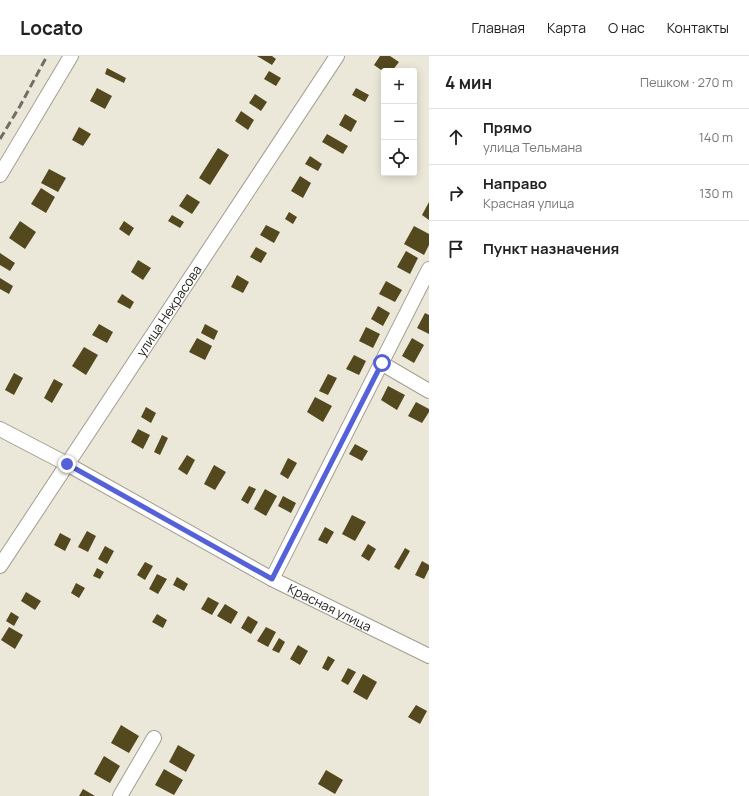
<!DOCTYPE html>
<html lang="ru">
<meta charset="utf-8">
<style>
:root{--surface:#fff;--page:#f6f6f6;--text:#222;--muted:#767676;--line:#e0e0e0}
body{margin:0;font-family:Manrope,sans-serif;background:var(--page);color:var(--text)}
.controls{position:absolute;right:12px;top:12px;display:grid;overflow:hidden;border-radius:4px;box-shadow:0 2px 10px #0003}
.controls button{width:36px;height:36px;display:grid;place-items:center;padding:0;border:0;border-bottom:1px solid var(--line);background:var(--surface);color:var(--text);font:20px sans-serif}
.stop{position:absolute;width:12px;height:12px;margin:-9px;border:3px solid #5561d8;border-radius:50%;background:#fff}
.stop.end{background:#5561d8;border-color:#fff;box-shadow:0 1px 4px #0008}
.list{margin:0;padding:0;list-style:none}
h2{display:flex;justify-content:space-between;align-items:center;height:52px;margin:0;padding:0 16px;font-size:17px}
h2 small{font-size:13px;font-weight:400;color:var(--muted)}
.list li{display:grid;grid-template-columns:26px 1fr auto;gap:12px;align-items:center;box-sizing:border-box;height:56px;padding:0 16px;border-top:1px solid var(--line)}
.list b{display:block;font-size:15px;white-space:nowrap}
.list p{margin:0;font-size:13px;white-space:nowrap;color:var(--muted)}
.list em{font-size:13px;font-style:normal;color:var(--muted)}
.icon{flex:none;width:22px;height:22px;fill:none;stroke:currentColor;stroke-width:2;stroke-linecap:round;stroke-linejoin:round}
.map{position:relative;flex:none;width:429px;height:740px;overflow:hidden}
header{display:flex;align-items:center;gap:24px;box-sizing:border-box;height:56px;padding:0 20px;background:var(--surface);border-bottom:1px solid var(--line)}
header strong{font-size:19px}
nav{display:flex;gap:22px;margin-inline-start:auto;font-size:14px}
main{display:flex}
aside{flex:1;background:var(--surface)}
.map>svg:first-child{display:block}
.building{fill:#53481e}
.lines{fill:none;stroke-linecap:round;stroke-linejoin:round}
.street-casing{stroke:#a29f91;stroke-width:16}
.street{stroke:#fff;stroke-width:14}
.rail{stroke:#706e65;stroke-width:3;stroke-dasharray:8 4;stroke-linecap:butt}
.route{stroke:#5561d8;stroke-width:5}
.labels{text-anchor:middle;stroke-width:4;stroke-linejoin:round;paint-order:stroke}
.street-label{font-size:13px;fill:#1e1d18;stroke:#f9f5e6}
</style>
<header>
<strong>Locato</strong>
<nav><a>Главная</a><a>Карта</a><a>О нас</a><a>Контакты</a></nav>
</header>
<main>
<div class="map">
<svg width="429" height="740" viewBox="0 0 429 740">
<rect width="100%" height="100%" fill="#ece8d9"/>
<path class="building" d="M257,0H272L276,3L272,9Z
M380,0H390L399,6L392,15H384V16L374,9Z
M107,12L126,22L124,27L105,18Z
M269,15L281,22L276,30L264,23Z
M97,32L112,40L105,53L90,45Z
M356,32L369,39L365,46L352,39Z
M255,38L267,46L261,55L249,47Z
M241,55L254,64L248,74L235,65Z
M345,58L357,65L351,76L339,69Z
M79,71L91,78L83,90L72,84Z
M327,78L348,90L343,98L322,86Z
M218,92L229,99L210,129L199,122Z
M310,100L322,108L318,115L305,108Z
M49,113L66,122L58,136L41,127Z
M300,120L311,127L303,142L291,135Z
M41,132L55,141L46,157L31,148Z
M187,138L200,146L192,158L179,150Z
M429,146V164L422,159Z
M289,156L297,161L293,168L285,163Z
M172,159L184,166L180,172L168,165Z
M20,165L36,176L25,193L9,182Z
M124,165L134,172L129,180L119,173Z
M266,169L280,176L274,187L260,179Z
M414,170L429,178V189L424,199L404,188Z
M256,191L267,197L261,207L250,201Z
M406,195L418,202L410,218L397,211Z
M0,197L15,207L10,215L0,209Z
M138,204L151,212L143,224L131,216Z
M237,219L249,226L243,237L231,231Z
M0,222L13,230L9,238L0,233Z
M386,225L402,234L395,246L379,238Z
M122,238L134,246L130,253L117,246Z
M378,250L390,257L383,270L371,263Z
M425,257L429,259V278L417,272Z
M99,268L113,276L107,287L92,279Z
M205,268L218,275L214,284L201,277Z
M366,271L380,278L373,292L359,285Z
M197,282L212,290L205,304L189,296Z
M412,282L424,289L414,307L402,300Z
M84,291L98,299L86,319L72,310Z
M354,299L366,305L359,319L346,313Z
M14,317L23,322L14,339L5,334Z
M328,318L337,322L328,339L319,335Z
M54,323L63,328L52,347L44,342Z
M388,330L405,339L397,354L381,344Z
M315,341L332,350L323,366L307,356Z
M416,346L429,353V356L422,367L408,360Z
M146,351L156,357L151,367L141,361Z
M138,373L150,379L143,393L131,386Z
M162,379L168,382L160,399L154,396Z
M355,388L368,395L362,405L349,398Z
M187,399L195,404L187,419L178,413Z
M288,402L297,407L288,423L280,418Z
M214,409L226,416L215,434L204,428Z
M249,430L256,433L248,448L241,444Z
M265,433L277,440L266,460L254,453Z
M283,440L296,447L291,457L278,450Z
M352,459L366,466L355,485L342,478Z
M325,471L334,476L327,488L318,484Z
M87,475L96,480L88,496L78,491Z
M60,477L71,483L65,495L54,489Z
M368,488L376,493L369,505L361,500Z
M105,490L114,495L107,508L98,503Z
M405,492L410,495L399,514L394,511Z
M422,505L429,509V513L424,523L415,519Z
M145,506L153,510L145,524L137,519Z
M97,512L104,516L100,523L93,520Z
M157,518L167,523L158,538L149,533Z
M177,521L188,528L184,535L173,529Z
M76,527L85,532L79,542L71,537Z
M26,536L41,545L35,554L21,545Z
M208,541L219,547L212,559L201,553Z
M225,548L238,556L231,568L217,560Z
M11,556L19,561L14,570L6,565Z
M157,558L167,564L163,572L152,566Z
M248,560L258,566L251,578L241,572Z
M9,571L23,579L15,593L1,584Z
M266,571L276,576L268,591L257,585Z
M279,582L285,586L279,597L272,594Z
M298,589L308,595L300,609L290,603Z
M328,600L335,604L328,615L322,612Z
M348,612L356,616L348,629L341,625Z
M363,618L377,626L367,644L353,636Z
M416,649L427,655L420,668L408,661Z
M121,669L139,680L129,697L111,687Z
M178,689L195,699L186,716L169,706Z
M104,700L120,710L110,727L94,718Z
M164,713L183,724L174,739L155,729Z
M326,714L343,724L335,738L318,728Z
M83,733L95,740H79Z"/>
<g class="lines">
<g class="street-casing">
<g id="street">
<path d="M0,119L71,0"/>
<path d="M381,307L429,335"/>
<path id="s1" d="M0,373L67,408L272,523L429,600"/>
<path id="s2" d="M0,510L337,0"/>
<path d="M272,523L429,213"/>
<path d="M120,740L154,682"/>
</g>
</g>
<use href="#street" class="street"/>
<path class="rail" d="M0,83L20,50L47,0"/>
</g>
<g class="lines">
<path class="route" d="M67,408L272,523L382,307"/>
</g>
<g class="labels">
<g class="street-label">
<text dy="5" stroke="none"><textPath href="#s2" startOffset="306">улица Некрасова</textPath></text>
<text dy="5" stroke="none"><textPath href="#s1" startOffset="375">Красная улица</textPath></text>
</g>
</g>
</svg>
<div class="controls">
<button>+</button>
<button>−</button>
<button><svg class="icon" aria-label="locate" viewBox="0 0 24 24"><circle cx="12" cy="12" r="6"/><path d="M12 2v4M12 18v4M2 12h4M18 12h4"/></svg></button>
</div>
<div class="stop" style="left:382px;top:307px"></div>
<div class="stop end" style="left:67px;top:408px"></div>
</div>
<aside>
<h2>4 мин<small>Пешком · 270 m</small></h2>
<ul class="list">
<li><svg class="icon" aria-label="ahead" viewBox="0 0 24 24"><path d="M12 20V5M6 11l6-6 6 6"/></svg><div><b>Прямо</b><p>улица Тельмана</p></div><em>140 m</em></li>
<li><svg class="icon" aria-label="right" viewBox="0 0 24 24"><path d="M7 20v-9h11M14 6l5 5-5 5"/></svg><div><b>Направо</b><p>Красная улица</p></div><em>130 m</em></li>
<li><svg class="icon" aria-label="arrive" viewBox="0 0 24 24"><path d="M6 21V4h12l-3 4 3 4H6"/></svg><div><b>Пункт назначения</b></div></li>
</ul>
</aside>
</main>
